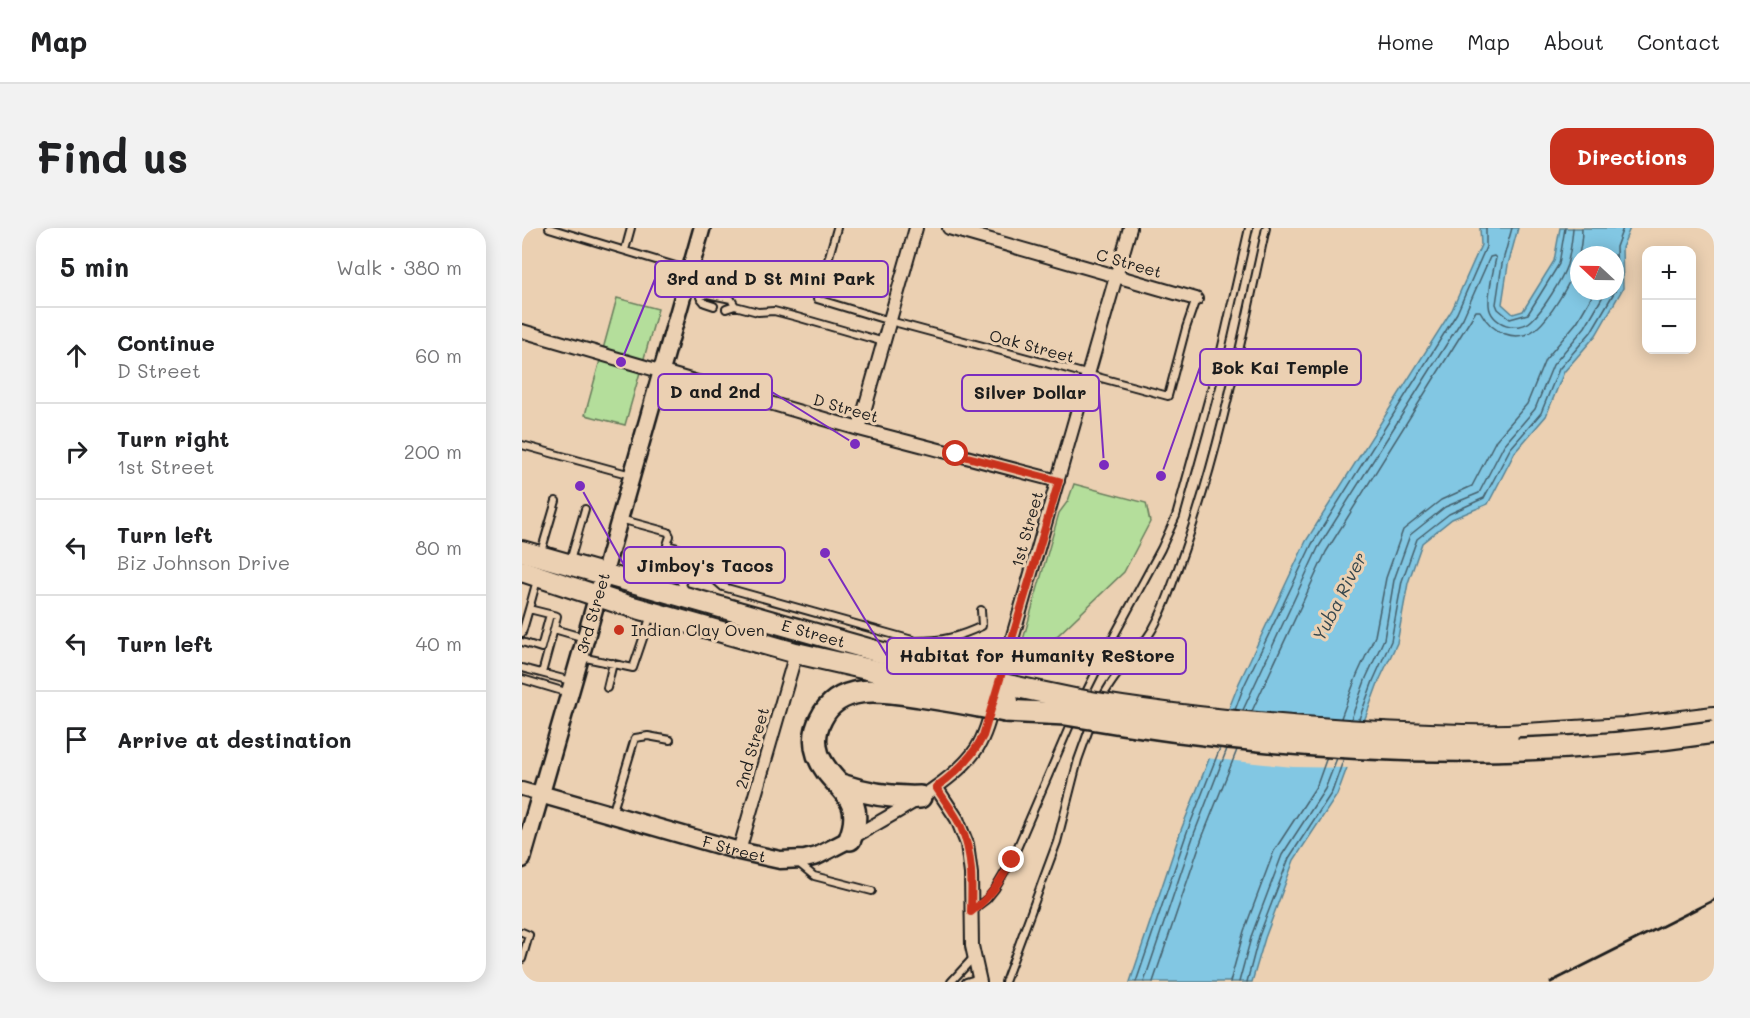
<!DOCTYPE html>
<meta charset="utf-8">
<style>
:root{--surface:#fff;--page:#f2f2f2;--text:#202124;--muted:#757577;--line:#e0e0e0;--accent:#c8321e}
body{margin:0;font-family:Mali,sans-serif;background:var(--page);color:var(--text)}
.controls{position:absolute;right:18px;top:18px;display:grid;overflow:hidden;border-radius:12px;box-shadow:0 3px 15px #0003}
.controls button{width:54px;height:54px;display:grid;place-items:center;padding:0;border:0;border-bottom:2px solid var(--line);background:var(--surface);color:var(--text);font:30px sans-serif}
.compass{position:absolute;left:1048px;top:18px;width:54px;height:54px;border-radius:50%;background:var(--surface);box-shadow:0 3px 15px #0003;rotate:292deg}
.stop{position:absolute;width:18px;height:18px;margin:-14px;border:4px solid #c8321e;border-radius:50%;background:#fff}
.stop.end{background:#c8321e;border-color:#fff;box-shadow:0 2px 6px #0008}
.list{margin:0;padding:0;list-style:none}
h2{display:flex;justify-content:space-between;align-items:center;height:78px;margin:0;padding:0 24px;font-size:26px}
h2 small{font-size:20px;font-weight:400;color:var(--muted)}
.list li{display:grid;grid-template-columns:39px 1fr auto;gap:18px;align-items:center;box-sizing:border-box;height:96px;padding:0 24px;border-top:2px solid var(--line)}
.list b{display:block;font-size:22px;white-space:nowrap}
.list p{margin:0;font-size:20px;white-space:nowrap;color:var(--muted)}
.list em{font-size:20px;font-style:normal;color:var(--muted)}
.icon{flex:none;width:33px;height:33px;fill:none;stroke:currentColor;stroke-width:2;stroke-linecap:round;stroke-linejoin:round}
.map{position:relative;flex:none;width:1192px;height:754px;overflow:hidden;border-radius:18px}
header{display:flex;align-items:center;gap:36px;box-sizing:border-box;height:84px;padding:0 30px;background:var(--surface);border-bottom:2px solid var(--line)}
header strong{font-size:28px}
nav{display:flex;gap:33px;margin-inline-start:auto;font-size:21px}
.intro{display:flex;align-items:center;justify-content:space-between;box-sizing:border-box;height:144px;padding:0 36px}
h1{margin:0;font-size:42px}
.button{padding:15px 27px;border-radius:18px;background:var(--accent);color:#fff;font-size:21px;font-weight:700}
main{display:flex;gap:36px;padding:0 36px}
aside{flex:1;background:var(--surface);border-radius:18px;box-shadow:0 3px 15px #0003}
.map>svg:first-child{display:block}
.green{fill:#b4de9b;stroke:#687d5c;stroke-width:1.5}
.water{fill:#82c7e3;stroke:#598393;stroke-width:1.5;fill-rule:evenodd}
.pier{fill:#ebd0b2}
.lines{fill:none;stroke-linecap:round;stroke-linejoin:round}
.shore{stroke:#45606c;stroke-width:1.5}
.service-casing{stroke:#1c1c1c;stroke-width:10}
.minor-casing{stroke:#1c1c1c;stroke-width:16}
.tertiary-casing{stroke:#1c1c1c;stroke-width:20}
.secondary-casing{stroke:#1c1c1c;stroke-width:21}
.trunk-casing{stroke:#1c1c1c;stroke-width:24}
.motorway-casing{stroke:#1c1c1c;stroke-width:26}
.service{stroke:#ebd0b2;stroke-width:6}
.minor{stroke:#ebd0b2;stroke-width:12}
.tertiary{stroke:#ebd0b2;stroke-width:15}
.secondary{stroke:#ebd0b2;stroke-width:16}
.trunk{stroke:#ebd0b2;stroke-width:20}
.motorway{stroke:#ebd0b2;stroke-width:21}
.rail{stroke:#1c1c1c;stroke-width:3}
.trunk-bridge-casing{stroke:#1c1c1c;stroke-width:24;stroke-linecap:butt}
.motorway-bridge-casing{stroke:#1c1c1c;stroke-width:26;stroke-linecap:butt}
.trunk-bridge{stroke:#ebd0b2;stroke-width:20}
.motorway-bridge{stroke:#ebd0b2;stroke-width:21}
.route{stroke:#c8321e;stroke-width:8}
.poi-dot{fill:#c8321e;stroke:#ebd0b2;stroke-width:2}
.labels{text-anchor:middle;stroke-width:6;stroke-linejoin:round;paint-order:stroke}
.street-label{font-size:16px;fill:#1c1c1c;stroke:#ebd0b2}
.poi-label{font-size:16px;fill:#1c1c1c;stroke:#ebd0b2;text-anchor:start}
.water-label{font-size:18px;font-style:italic;fill:#36474e;stroke:#ebd0b2}
.leader{fill:none;stroke:#7b2cbf;stroke-width:2}
.callout-dot{fill:#7b2cbf;stroke:#ebd0b2;stroke-width:2}
.callout{fill:#ebd0b2;stroke:#7b2cbf;stroke-width:2}
.callout-label{font-size:18px;text-anchor:middle;font-weight:bold;fill:#1c1c1c}
</style>
<header>
<strong>Map</strong>
<nav><a>Home</a><a>Map</a><a>About</a><a>Contact</a></nav>
</header>
<div class="intro"><h1>Find us</h1><a class="button">Directions</a></div>
<main>
<aside>
<h2>5 min<small>Walk · 380 m</small></h2>
<ul class="list">
<li><svg class="icon" aria-label="ahead" viewBox="0 0 24 24"><path d="M12 20V5M6 11l6-6 6 6"/></svg><div><b>Continue</b><p>D Street</p></div><em>60 m</em></li>
<li><svg class="icon" aria-label="right" viewBox="0 0 24 24"><path d="M7 20v-9h11M14 6l5 5-5 5"/></svg><div><b>Turn right</b><p>1st Street</p></div><em>200 m</em></li>
<li><svg class="icon" aria-label="left" viewBox="0 0 24 24"><path d="M17 20v-9H6M10 6l-5 5 5 5"/></svg><div><b>Turn left</b><p>Biz Johnson Drive</p></div><em>80 m</em></li>
<li><svg class="icon" aria-label="left" viewBox="0 0 24 24"><path d="M17 20v-9H6M10 6l-5 5 5 5"/></svg><div><b>Turn left</b></div><em>40 m</em></li>
<li><svg class="icon" aria-label="arrive" viewBox="0 0 24 24"><path d="M6 21V4h12l-3 4 3 4H6"/></svg><div><b>Arrive at destination</b></div></li>
</ul>
</aside>
<div class="map">
<svg width="1192" height="754" viewBox="0 0 1192 754">
<rect width="100%" height="100%" fill="#ebd0b2"/>
<filter id="ink" filterUnits="userSpaceOnUse"><feTurbulence type="fractalNoise" baseFrequency=".0167" numOctaves="2"/><feDisplacementMap in="SourceGraphic" scale="12" xChannelSelector="R" yChannelSelector="G"/><feConvolveMatrix kernelMatrix="1 2 1 2 8 2 1 2 1" color-interpolation-filters="sRGB"/></filter>
<g filter="url(#ink)">
<path class="green" d="M95,70L136,81L103,197L63,187Z
M552,256L624,275L628,294L602,344L512,430L495,433L537,285L546,273Z"/>
<path class="water" d="M958,0H996L986,37L980,76L991,86L1001,83L1032,33L1038,0H1108L1100,20L1101,60L1074,107L1042,144L1024,188L993,224L966,276L930,291L900,315L886,355L875,415L856,455L815,567L772,632L743,710L730,754H608L659,602L717,455L784,313L930,82L959,17ZM1057,27H1093V63H1057Z"/>
<path class="pier" d="M703,482L802,490L846,492L828,540L771,539L684,530Z"/>
<g class="lines">
<path class="shore" d="M990,0L980,36L974,76L976,81L988,91L1006,86L1037,36L1043,0
M1093,62L1095,58L1094,19L1101,0
M713,482L722,458L790,316L935,85L964,19V0
M721,482L796,320L941,90L968,29L972,28L974,30C971,44 966,62 967,77C968,97 997,105 1010,92C1021,82 1040,51 1045,37C1048,26 1050,12 1051,0
M730,483L804,324L954,83H958C969,104 994,117 1015,100C1028,89 1047,57 1053,41C1057,29 1060,13 1060,0
M819,490L835,447L853,408L864,350L881,302L919,272L950,258L974,212L1005,176L1023,132L1055,94L1073,63
M829,491L844,450L862,411L872,352L888,307L923,279L957,265L982,217L1013,181L1031,137L1063,99L1084,63
M837,491L851,453L869,413L880,353L895,311L927,286L962,270L988,221L1019,185L1037,141L1069,104L1093,63
M614,754L665,604L698,520
M622,754L672,606L705,521
M631,754L680,610L715,522
M708,754L722,703L752,623L795,557L805,529
M717,754L730,706L760,627L803,561L815,530
M725,754L737,708L767,630L810,564L822,530"/>
<g class="service-casing">
<path id="service" d="M27,0L167,42
M315,0L295,71L368,93L646,168L664,100L674,71
M103,22L109,0
M192,78L183,75L178,69L185,66L209,71L213,78L204,81
M213,78L236,84L252,83L275,89L362,114
M0,217L109,247
M98,291L146,304L148,308L145,317L156,320L151,339L165,366
M19,324L34,273
M48,333L63,281
M188,342L193,352L201,359L394,413C420,413 437,409 460,398L459,382
M15,352L7,381L35,388L32,401L63,410
M0,405L7,381
M0,414L19,420L28,386
M59,429L111,440L129,387
M0,440L49,453
M20,445L32,401
M0,451L47,465
M85,460L91,435
M561,470L593,406L639,321L654,288L695,140L727,0
M579,473C593,441 622,422 636,391C647,369 654,345 662,323C699,218 720,108 744,0
M90,586L113,510L126,508L148,512
M275,634L292,648L350,663
M449,683L465,671L473,661L490,632L551,490
M0,704L7,707L0,731
M429,754L452,729
M444,754L457,750
M483,754L535,614L556,532L570,493"/>
</g>
<g class="minor-casing">
<path id="minor" d="M427,0L674,71
M0,103L337,201L536,253
M337,201L394,0
M476,460L608,0
M414,559L435,591L445,616L449,646L450,718L458,754
M0,561L18,566
M328,611C366,588 431,557 455,520C463,507 467,492 471,477
M217,623L274,425"/>
</g>
<g class="tertiary-casing">
<path id="tertiary" d="M82,346L180,0"/>
</g>
<g class="secondary-casing">
<g id="secondary">
<path id="s1" d="M18,566L217,623L258,632L283,631L295,628L328,611"/>
<path id="s2" d="M0,631L82,346"/>
</g>
</g>
<g class="trunk-casing">
<g id="trunk">
<path id="s3" d="M0,323L354,423L464,452"/>
<path d="M0,343L97,375L274,425L460,467"/>
<path d="M490,458L552,471"/>
<path d="M986,507L1102,500L1192,489"/>
</g>
</g>
<g class="motorway-casing">
<path id="motorway" d="M483,483L544,486
M319,557C346,566 370,570 398,569
M328,611C346,565 309,561 296,527C292,515 293,502 299,491C317,453 365,463 398,468C418,471 437,474 457,478"/>
</g>
<use href="#service" class="service"/>
<use href="#minor" class="minor"/>
<use href="#tertiary" class="tertiary"/>
<use href="#secondary" class="secondary"/>
<use href="#trunk" class="trunk"/>
<use href="#motorway" class="motorway"/>
<path class="rail" d="M1029,754L1192,672"/>
<g class="trunk-bridge-casing">
<path id="trunk-bridge" d="M464,452L490,458
M460,467L486,473
M552,471C642,487 733,496 825,502C879,505 932,508 986,507"/>
</g>
<g class="motorway-bridge-casing">
<path id="motorway-bridge" d="M457,478L483,483
M544,486C757,523 978,536 1192,504"/>
</g>
<use href="#trunk-bridge" class="trunk-bridge"/>
<use href="#motorway-bridge" class="motorway-bridge"/>
</g>
</g>
<g class="lines" filter="url(#ink)">
<path class="route" d="M434,226L537,253L461,508C450,530 434,545 414,559C422,572 433,585 439,599C451,626 450,656 449,684C469,668 478,655 490,632"/>
</g>
<circle class="poi-dot" cx="97" cy="402" r="6"/>
<g class="labels">
<g class="street-label">
<text transform="translate(607 35) rotate(16)" y="6">C Street</text>
<text transform="translate(510 118) rotate(15)" y="6">Oak Street</text>
<text transform="translate(324 180) rotate(16)" y="6">D Street</text>
<text transform="translate(505 301) rotate(-74)" y="6">1st Street</text>
<text dy="6" stroke="none"><textPath href="#s2" startOffset="256">3rd Street</textPath></text>
<text dy="6" stroke="none"><textPath href="#s3" startOffset="303">E Street</textPath></text>
<text transform="translate(230 520) rotate(-74)" y="6">2nd Street</text>
<text dy="6" stroke="none"><textPath href="#s1" startOffset="202">F Street</textPath></text>
</g>
<g class="poi-label">
<text x="109" y="408">Indian Clay Oven</text>
</g>
<g class="water-label">
<text transform="translate(818 369) rotate(-63)" y="6">Yuba River</text>
</g>
</g>
<path class="leader" d="M99 134L133 51M639 248L678 139M333 216L250 164M582 237L577 165M58 258L102 337M303 325L365 428"/>
<g class="callout-dot">
<circle cx="99" cy="134" r="6"/>
<circle cx="639" cy="248" r="6"/>
<circle cx="333" cy="216" r="6"/>
<circle cx="582" cy="237" r="6"/>
<circle cx="58" cy="258" r="6"/>
<circle cx="303" cy="325" r="6"/>
</g>
<g class="callout">
<rect x="133" y="33" width="233" height="36" rx="6"/>
<rect x="678" y="121" width="161" height="36" rx="6"/>
<rect x="136" y="146" width="114" height="36" rx="6"/>
<rect x="440" y="147" width="137" height="36" rx="6"/>
<rect x="102" y="319" width="161" height="36" rx="6"/>
<rect x="365" y="410" width="299" height="36" rx="6"/>
</g>
<g class="callout-label">
<text x="249" y="57">3rd and D St Mini Park</text>
<text x="758" y="146">Bok Kai Temple</text>
<text x="193" y="170">D and 2nd</text>
<text x="508" y="171">Silver Dollar</text>
<text x="183" y="344">Jimboy's Tacos</text>
<text x="515" y="434">Habitat for Humanity ReStore</text>
</g>
</svg>
<div class="controls">
<button>+</button>
<button>−</button>
</div>
<svg class="compass" viewBox="-18 -18 36 36"><path d="M0-13l5 13h-10z" fill="#e53935"/><path d="M0 13l5-13h-10z" fill="#757577"/></svg>
<div class="stop" style="left:434px;top:226px"></div>
<div class="stop end" style="left:490px;top:632px"></div>
</div>
</main>
